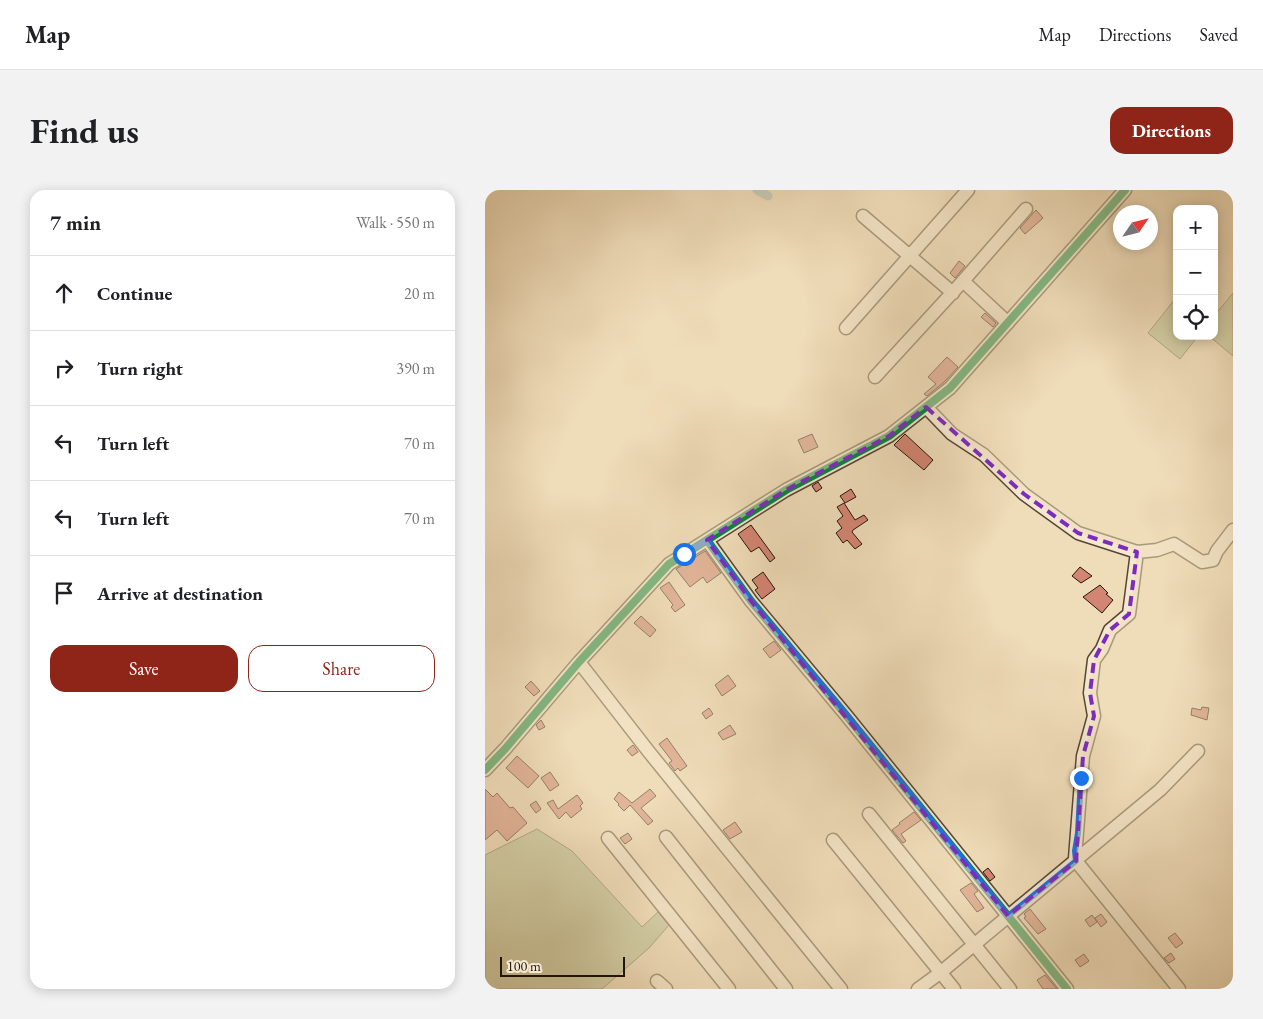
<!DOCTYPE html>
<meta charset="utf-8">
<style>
:root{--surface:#fff;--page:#f2f2f2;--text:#202124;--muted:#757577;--line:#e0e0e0;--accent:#8f2418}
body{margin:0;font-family:"EB Garamond",serif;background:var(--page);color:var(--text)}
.controls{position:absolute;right:15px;top:15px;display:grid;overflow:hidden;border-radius:10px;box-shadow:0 2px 12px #0003}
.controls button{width:45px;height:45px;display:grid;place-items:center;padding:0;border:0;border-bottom:1px solid var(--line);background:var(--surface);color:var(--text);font:25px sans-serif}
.compass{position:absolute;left:628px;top:15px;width:45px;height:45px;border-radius:50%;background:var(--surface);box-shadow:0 2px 12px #0003;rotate:55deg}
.scale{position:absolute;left:15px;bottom:12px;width:125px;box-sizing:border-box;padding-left:5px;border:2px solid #231508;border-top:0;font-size:14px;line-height:18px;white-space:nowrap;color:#231508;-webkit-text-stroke:4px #f5e8d1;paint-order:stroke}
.stop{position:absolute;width:15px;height:15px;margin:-11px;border:4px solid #1a73e8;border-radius:50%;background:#fff}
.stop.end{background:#1a73e8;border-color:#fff;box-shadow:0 1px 5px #0008}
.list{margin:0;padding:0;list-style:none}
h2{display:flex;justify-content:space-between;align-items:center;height:65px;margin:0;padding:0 20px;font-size:21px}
h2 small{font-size:16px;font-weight:400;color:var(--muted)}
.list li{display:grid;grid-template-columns:32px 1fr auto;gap:15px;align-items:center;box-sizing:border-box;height:75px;padding:0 20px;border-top:1px solid var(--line)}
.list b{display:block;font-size:19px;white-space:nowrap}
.list em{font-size:16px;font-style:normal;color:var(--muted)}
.actions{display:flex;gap:10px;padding:15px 20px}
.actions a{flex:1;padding:11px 0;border:1px solid var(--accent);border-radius:15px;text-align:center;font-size:18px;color:var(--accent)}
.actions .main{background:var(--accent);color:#fff}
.icon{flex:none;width:28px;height:28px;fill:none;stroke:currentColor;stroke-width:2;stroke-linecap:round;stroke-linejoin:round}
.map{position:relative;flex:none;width:748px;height:799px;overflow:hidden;border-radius:15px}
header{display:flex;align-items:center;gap:30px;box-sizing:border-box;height:70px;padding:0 25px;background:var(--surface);border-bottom:1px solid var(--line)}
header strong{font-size:24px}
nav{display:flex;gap:28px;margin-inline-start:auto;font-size:18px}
.intro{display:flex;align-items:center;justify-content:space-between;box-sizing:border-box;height:120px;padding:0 30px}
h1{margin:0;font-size:35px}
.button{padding:12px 22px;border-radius:15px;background:var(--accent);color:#fff;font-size:18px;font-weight:700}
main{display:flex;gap:30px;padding:0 30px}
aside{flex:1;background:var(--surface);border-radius:15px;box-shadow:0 2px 12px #0003}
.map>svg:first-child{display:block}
.green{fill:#b5c192;stroke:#6c6b4d}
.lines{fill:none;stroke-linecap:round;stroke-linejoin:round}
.canal{stroke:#9abab3;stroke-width:9}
.building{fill:#d38573;stroke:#231508}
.minor-casing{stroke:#564734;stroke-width:15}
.minor{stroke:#f5e8d1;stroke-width:12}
.cycleway-casing{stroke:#f5e8d1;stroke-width:11}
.cycleway{stroke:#00873e;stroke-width:8}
.route{stroke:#1a73e8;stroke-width:6}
.marked{fill:none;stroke:#7b2cbf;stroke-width:4;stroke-dasharray:10 6;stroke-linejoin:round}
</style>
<header>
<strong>Map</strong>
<nav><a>Map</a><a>Directions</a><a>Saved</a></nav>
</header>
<div class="intro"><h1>Find us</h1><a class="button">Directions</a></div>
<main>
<aside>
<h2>7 min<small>Walk · 550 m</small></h2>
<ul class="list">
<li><svg class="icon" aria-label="ahead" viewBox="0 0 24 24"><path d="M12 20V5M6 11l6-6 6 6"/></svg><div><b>Continue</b></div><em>20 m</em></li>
<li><svg class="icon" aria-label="right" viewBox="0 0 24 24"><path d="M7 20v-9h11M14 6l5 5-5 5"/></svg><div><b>Turn right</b></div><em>390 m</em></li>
<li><svg class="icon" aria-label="left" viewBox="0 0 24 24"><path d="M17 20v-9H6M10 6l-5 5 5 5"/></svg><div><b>Turn left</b></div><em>70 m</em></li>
<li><svg class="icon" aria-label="left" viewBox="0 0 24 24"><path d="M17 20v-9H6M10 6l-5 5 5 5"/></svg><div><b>Turn left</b></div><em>70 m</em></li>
<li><svg class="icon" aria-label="arrive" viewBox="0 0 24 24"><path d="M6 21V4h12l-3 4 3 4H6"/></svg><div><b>Arrive at destination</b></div></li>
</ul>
<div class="actions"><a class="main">Save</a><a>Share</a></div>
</aside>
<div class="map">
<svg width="748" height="799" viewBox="0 0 748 799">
<rect width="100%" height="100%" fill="#efdcb8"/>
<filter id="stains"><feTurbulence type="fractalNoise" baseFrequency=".004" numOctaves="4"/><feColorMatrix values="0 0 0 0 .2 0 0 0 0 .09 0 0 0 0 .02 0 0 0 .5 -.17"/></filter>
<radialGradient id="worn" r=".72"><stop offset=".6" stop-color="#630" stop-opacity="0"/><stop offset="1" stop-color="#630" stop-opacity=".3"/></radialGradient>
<path class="green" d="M748,103V166L724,146H729V126Z
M690,109L692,110V146H713L695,169L663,143Z
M52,639L87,661L157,737L173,722L184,735L164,758L117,799H0V665Z"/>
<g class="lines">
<path class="canal" d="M272,0L283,6"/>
</g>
<path class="building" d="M551,20L558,28L540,44L535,38Z
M474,71L480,76L470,88L465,83Z
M500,123L511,133L508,137L496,127Z
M462,167L473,177L459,192L442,206L439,204L451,194L443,187Z
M327,244L333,257L319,263L313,250Z
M420,244L448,270L439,280L409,255Z
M333,292L337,298L331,302L327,296Z
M366,299L371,307L360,313L355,306Z
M359,313L370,330L379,325L383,330L368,340L367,342L377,354L370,359L362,350L358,353L351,343L357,338L352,331L358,326L352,317Z
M266,335L290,368L285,372L274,357L266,362L253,344Z
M220,361L236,383L222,393L218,387L205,397L191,379Z
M595,377L607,386L596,393L587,386Z
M278,382L290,399L277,409L270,400L273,398L267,390Z
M184,392L200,415L190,422L186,417L188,415L175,398Z
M615,395L623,403L621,404L628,410L617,423L598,407Z
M156,426L171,440L165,447L149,433Z
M289,451L296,460L285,468L278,459Z
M243,485L251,496L237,506L230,495Z
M46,491L55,501L49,506L40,497Z
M717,517L724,518L722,530L706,525L707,518L716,520Z
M224,518L228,524L221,529L217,523Z
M56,530L60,537L54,540L51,535Z
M245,535L251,544L238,550L233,543Z
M182,548L202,576L195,581L193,578L190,581L184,573L187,571L174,554Z
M148,555L153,562L147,566L142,560Z
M32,566L54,586L43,598L21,578Z
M65,582L74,595L65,601L56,588Z
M0,599L8,607L12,603L25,618L28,617L42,633L22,651L12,640L0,650Z
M165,599L171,606L156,618L168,631L163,635L145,615L139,621L133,615L134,614L129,609L134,602L147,613Z
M92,605L98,613L95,616L97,619L86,628L81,622L74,629L62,613L68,610L73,619Z
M51,611L56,619L51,623L45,615Z
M429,622L436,630L416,644L421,651L418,653L407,640L415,634L414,633Z
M250,632L257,642L245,649L238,640Z
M143,643L147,649L140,654L135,648Z
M503,678L510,687L505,691L498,682Z
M486,693L493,701L489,704L499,718L492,722L475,700Z
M545,719L561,739L553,744L539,728L541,727L539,724Z
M616,724L622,732L616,737L610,728Z
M607,725L612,732L605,737L600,730Z
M690,743L698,753L691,758L683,748Z
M686,763L690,769L684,773L679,768Z
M599,764L604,771L595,777L590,770Z
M560,785L572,799H558L552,790Z"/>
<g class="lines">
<g class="minor-casing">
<path id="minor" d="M378,26L468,103
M478,91L541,19
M361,138L483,0
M390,187L478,91L523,133
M441,217L467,244L499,265L539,304L593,343L652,362L672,360L689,354L717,372L728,370L732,361L748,340
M222,350L266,411L361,525L582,799
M652,362L644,424L625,440L617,459L609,470L605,503L609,526L598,566L590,668L591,671L694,799
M94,472L164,562L356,799
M0,580L20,559L94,472L184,374L301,300L404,246L465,198L640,0
M384,624L525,799
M181,647L301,799
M123,648L244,799
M348,650L469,799
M172,791L181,799
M433,799L455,783L675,600L713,561"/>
</g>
<use href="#minor" class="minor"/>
<g class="cycleway-casing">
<path id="cycleway" d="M222,350L266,411L361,525L582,799
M0,580L20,559L94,472L184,374L301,300L404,246L465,198L640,0"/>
</g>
<use href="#cycleway" class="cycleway"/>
</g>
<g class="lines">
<path class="route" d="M199,364L222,350L266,411L361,524L523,726L591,671L590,661L593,643L596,588"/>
</g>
<path d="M0 0H748V799H0ZM441,217L539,304L593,343L652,362L644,424L625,440L609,470L605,503L609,526L598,566L591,671L523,726L266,411L222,350L301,300L404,246Z" fill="#efdcb8" fill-opacity=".55" fill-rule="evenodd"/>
<path class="marked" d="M441,217L539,304L593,343L652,362L644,424L625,440L609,470L605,503L609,526L598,566L591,671L523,726L266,411L222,350L301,300L404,246Z"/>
<rect width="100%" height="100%" filter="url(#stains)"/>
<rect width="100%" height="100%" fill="url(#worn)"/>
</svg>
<div class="controls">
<button>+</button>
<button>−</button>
<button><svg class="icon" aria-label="locate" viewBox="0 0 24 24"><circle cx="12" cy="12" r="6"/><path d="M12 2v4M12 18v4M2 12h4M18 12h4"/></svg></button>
</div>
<svg class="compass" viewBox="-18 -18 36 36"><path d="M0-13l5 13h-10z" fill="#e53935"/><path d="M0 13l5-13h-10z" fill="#757577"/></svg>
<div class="scale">100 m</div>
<div class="stop" style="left:199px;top:364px"></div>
<div class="stop end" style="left:596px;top:588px"></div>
</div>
</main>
